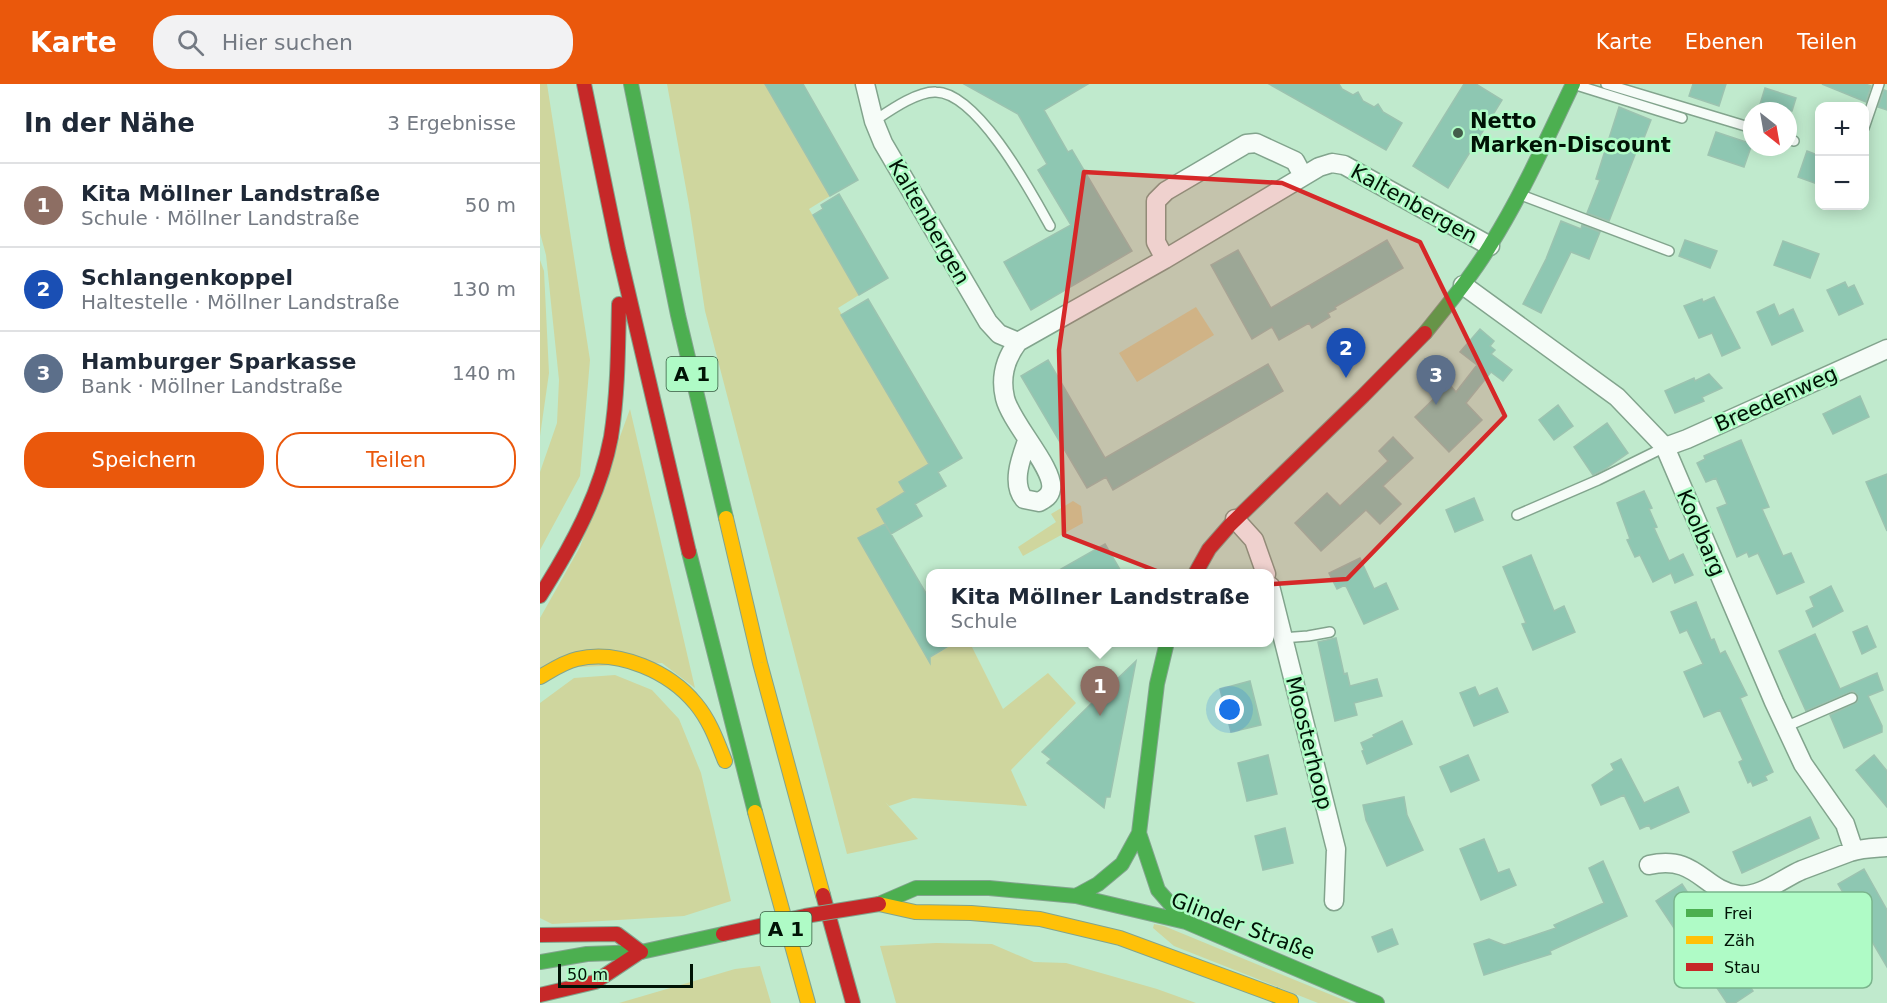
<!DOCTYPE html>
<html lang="de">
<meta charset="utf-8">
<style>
:root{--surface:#fff;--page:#f2f2f3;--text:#1f2937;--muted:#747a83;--line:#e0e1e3;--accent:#ea580c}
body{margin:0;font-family:"DejaVu Sans",sans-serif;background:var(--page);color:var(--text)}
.controls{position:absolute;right:18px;top:18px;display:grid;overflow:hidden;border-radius:12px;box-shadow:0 3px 15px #0003}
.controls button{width:54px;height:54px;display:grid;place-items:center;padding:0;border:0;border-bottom:2px solid var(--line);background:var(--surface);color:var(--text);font:30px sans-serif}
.compass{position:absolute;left:1203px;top:18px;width:54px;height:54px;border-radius:50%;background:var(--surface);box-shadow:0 3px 15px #0003;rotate:149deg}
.scale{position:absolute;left:18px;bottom:15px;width:135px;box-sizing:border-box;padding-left:6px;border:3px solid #001305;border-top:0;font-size:16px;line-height:21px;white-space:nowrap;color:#001305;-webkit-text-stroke:4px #affbc6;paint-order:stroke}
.you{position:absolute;left:690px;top:626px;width:21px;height:21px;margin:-15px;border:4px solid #fff;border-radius:50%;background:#1a73e8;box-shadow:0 0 0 9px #1a73e833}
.badge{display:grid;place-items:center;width:39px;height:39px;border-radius:50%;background:var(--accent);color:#fff;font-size:20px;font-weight:700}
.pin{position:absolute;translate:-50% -50px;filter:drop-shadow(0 2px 3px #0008)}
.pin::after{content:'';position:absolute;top:32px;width:21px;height:18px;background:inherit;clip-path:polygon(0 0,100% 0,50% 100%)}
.popup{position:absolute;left:386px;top:485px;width:348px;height:78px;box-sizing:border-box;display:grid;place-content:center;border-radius:12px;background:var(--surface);filter:drop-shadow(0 2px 4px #0005);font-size:20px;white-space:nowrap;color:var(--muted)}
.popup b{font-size:22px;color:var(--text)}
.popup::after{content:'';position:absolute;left:50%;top:100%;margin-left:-12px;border:12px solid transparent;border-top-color:var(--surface)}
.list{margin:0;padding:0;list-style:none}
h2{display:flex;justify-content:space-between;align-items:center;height:78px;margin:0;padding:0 24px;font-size:26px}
h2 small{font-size:20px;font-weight:400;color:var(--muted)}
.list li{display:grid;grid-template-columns:39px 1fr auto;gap:18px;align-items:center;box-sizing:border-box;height:84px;padding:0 24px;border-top:2px solid var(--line)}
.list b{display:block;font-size:22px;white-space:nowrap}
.list p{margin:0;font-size:20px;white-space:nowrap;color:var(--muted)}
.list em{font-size:20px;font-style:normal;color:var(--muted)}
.actions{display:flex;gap:12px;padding:18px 24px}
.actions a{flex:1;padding:14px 0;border:2px solid var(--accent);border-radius:24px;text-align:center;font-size:21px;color:var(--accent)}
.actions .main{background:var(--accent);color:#fff}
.icon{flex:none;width:33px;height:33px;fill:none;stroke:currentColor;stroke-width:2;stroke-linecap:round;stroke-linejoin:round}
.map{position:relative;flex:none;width:1347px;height:919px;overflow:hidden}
header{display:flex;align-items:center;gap:36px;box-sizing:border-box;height:84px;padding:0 30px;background:var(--accent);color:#fff}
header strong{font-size:28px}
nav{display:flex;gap:33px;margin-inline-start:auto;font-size:21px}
.search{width:420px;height:54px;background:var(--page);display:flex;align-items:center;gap:15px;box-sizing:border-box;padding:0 21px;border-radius:24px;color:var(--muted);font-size:22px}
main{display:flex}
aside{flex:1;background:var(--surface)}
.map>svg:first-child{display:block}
.green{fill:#cfd69e}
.building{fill:#8ec7b2;stroke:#9cc3b0;stroke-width:1.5}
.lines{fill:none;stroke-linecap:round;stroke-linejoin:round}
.lane-casing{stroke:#82a48d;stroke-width:12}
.street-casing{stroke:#82a48d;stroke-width:21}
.fast-casing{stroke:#82a48d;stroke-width:16}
.slow-casing{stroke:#82a48d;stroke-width:16}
.jam-casing{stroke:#82a48d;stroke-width:16}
.lane{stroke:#f6fcf8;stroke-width:9}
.street{stroke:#f6fcf8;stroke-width:18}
.fast{stroke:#4caf50;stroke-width:14}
.slow{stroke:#ffc107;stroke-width:14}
.jam{stroke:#c62828;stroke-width:14}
.jam-bridge-casing{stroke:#82a48d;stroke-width:16;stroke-linecap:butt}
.jam-bridge{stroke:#c62828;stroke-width:14}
.marked{fill:#d62828;fill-opacity:0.2;stroke:#d62828;stroke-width:4.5;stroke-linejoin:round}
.poi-dot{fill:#435e4b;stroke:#affbc6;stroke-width:2}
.labels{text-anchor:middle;stroke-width:5;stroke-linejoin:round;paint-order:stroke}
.shield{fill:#affbc6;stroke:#34593f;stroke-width:1.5}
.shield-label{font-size:20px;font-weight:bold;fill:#001305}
.poi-label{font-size:21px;font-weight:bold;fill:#001305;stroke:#affbc6;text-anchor:start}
.street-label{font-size:21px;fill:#001305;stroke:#affbc6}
.key{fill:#affbc6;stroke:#7ab58c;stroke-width:1.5}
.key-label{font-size:16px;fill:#001305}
</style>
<header>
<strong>Karte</strong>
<div class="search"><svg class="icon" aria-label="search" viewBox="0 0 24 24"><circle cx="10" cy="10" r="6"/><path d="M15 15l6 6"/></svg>Hier suchen</div>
<nav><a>Karte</a><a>Ebenen</a><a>Teilen</a></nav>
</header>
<main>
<aside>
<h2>In der Nähe<small>3 Ergebnisse</small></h2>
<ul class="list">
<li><span class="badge" style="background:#8d6e63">1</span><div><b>Kita Möllner Landstraße</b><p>Schule · Möllner Landstraße</p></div><em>50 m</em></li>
<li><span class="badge" style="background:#1a4fb4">2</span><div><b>Schlangenkoppel</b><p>Haltestelle · Möllner Landstraße</p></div><em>130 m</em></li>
<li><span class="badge" style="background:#5c6f8a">3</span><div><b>Hamburger Sparkasse</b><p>Bank · Möllner Landstraße</p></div><em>140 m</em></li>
</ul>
<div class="actions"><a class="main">Speichern</a><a>Teilen</a></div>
</aside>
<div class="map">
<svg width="1347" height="919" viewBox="0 0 1347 919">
<rect width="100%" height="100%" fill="#c0eacd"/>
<path class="green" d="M0,0H7L50,276L40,392L0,466V388L17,339L19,296L6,171L0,149Z
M127,0H225L290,112L269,125L319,211L298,224L390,381L360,398L366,410L337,425L346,440L319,454L388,575L415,559H430L463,625L508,589L536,619L471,686L487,722L373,714L349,722L345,718L378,755L307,770L165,227L149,121Z
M0,176L4,187L9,289L0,352Z
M656,223L674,251L597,298L579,269Z
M90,325L155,604L122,579L0,585V534L40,463Z
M533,417L541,422L543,439L483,472L478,463L516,438L511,430Z
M75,591L112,606L139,635L161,689L191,817L144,832L12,840L0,834V619L34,594Z
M614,840L624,842L811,919H778L634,862L613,844Z
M396,859L452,860L494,878L526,879L617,905L656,919H356L340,862Z
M220,882L231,919H79L195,885Z"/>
<path class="building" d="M225,0H263L318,96L290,112Z
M424,0H548L504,26L528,68L532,66L592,167L491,226L464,178L531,141L498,86L507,80L478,30Z
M729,0H799L802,5L813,11L818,8L823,17L834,23L838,20L843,28L862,39L846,66Z
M924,0H936L962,16L908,104L873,82Z
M1153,0H1186L1179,22L1149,12Z
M1282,0H1325L1331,2L1326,18Z
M1225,4L1256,14L1252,27H1218Z
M1344,6L1347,7V26L1338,23Z
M1079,23L1111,36L1104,54L1102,53L1069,137L1047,129L1060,96L1056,95Z
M1176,48L1212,60L1204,83L1168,71Z
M1267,67L1280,72V101L1258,93Z
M299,110L348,194L319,211L273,131L283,125L281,121Z
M1021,137L1041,145L1042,141L1060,148L1049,175L1031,168L1001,229L983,220L1006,175Z
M847,156L863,184L795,223L796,225L788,229L790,233L772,244L769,239L739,256L732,243L712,255L671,181L698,166L731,224Z
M1145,156L1177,167L1170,184L1139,172Z
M1243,157L1279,170L1270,194L1234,181Z
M1305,198L1308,204L1314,201L1323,220L1299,231L1287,206Z
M1174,213L1200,264L1182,272L1172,249L1159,254L1144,222L1162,215L1163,218Z
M328,215L422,374L398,388L406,402L375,420L382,432L351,450L337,425L365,408L359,398L389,380L301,231Z
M1234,220L1239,232L1253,225L1263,247L1232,261L1217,228Z
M940,245L954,257L950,262L955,266L951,270L972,286L963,297L951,288L926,319L942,336L909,368L875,333L909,300L916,308L937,281L920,268Z
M508,276L565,374L728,280L743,307L573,406L566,393L547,404L481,292Z
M1169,290L1182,304L1162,313L1164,317L1135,329L1125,307L1154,294L1155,297Z
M1320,312L1329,333L1293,350L1283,330Z
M1018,321L1033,342L1014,356L999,336Z
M1067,339L1088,369L1065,385L1053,391L1034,363Z
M853,353L873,374L843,402L861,420L840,440L826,426L781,467L755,439L787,409L800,422L848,377L839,367Z
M1201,356L1229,423L1222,425L1243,472L1251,469L1264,498L1237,510L1218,469L1209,473L1207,468L1197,473L1177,424L1187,420L1176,394L1166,398L1157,379L1165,375L1164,372Z
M1347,390V447L1326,398Z
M1104,407L1112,424L1109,425L1117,443L1114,444L1129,477L1143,470L1153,491L1135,499L1131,489L1113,498L1100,471L1095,473L1087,456L1090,455L1077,419Z
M934,414L943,436L915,448L906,426Z
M345,440L390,516V558H415L390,573V579L318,454Z
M565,460L582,489H514Z
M991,471L1014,527L1024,522L1035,548L993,566L982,540L986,539L963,483Z
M820,474L834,505L846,499L858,525L824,540L807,504L805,501L797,505L789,489Z
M1291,502L1303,527L1273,543L1266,527L1274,523L1270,513Z
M1156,518L1171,556L1174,555L1180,570L1185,567L1207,611L1200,614L1233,688L1225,692L1227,696L1213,702L1211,697L1208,699L1199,678L1203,676L1180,626L1164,633L1144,588L1163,580L1147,546L1140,549L1131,528Z
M1327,542L1336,563L1322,570L1313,548Z
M1275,550L1300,605L1337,589L1343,606L1328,612L1342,642V648L1304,664L1290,631L1317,618L1318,612L1313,607L1266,627L1239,567Z
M796,554L804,590L807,589L810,602L837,595L842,612L814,619L817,631L795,637L778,558Z
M596,577L570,713H566L564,724L507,679L511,675L502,668L558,613L567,615L570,602Z
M710,597L721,641L691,648L680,605Z
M935,603L939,612L957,604L968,628L934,642L920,609Z
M862,637L872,660L827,680L822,667L824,666L821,659L834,653L833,651Z
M728,671L737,710L707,717L698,679Z
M928,671L939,696L911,708L900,683Z
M1334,671L1347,687V723L1316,686Z
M1081,675L1104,719L1138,703L1149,728L1111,745L1109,741L1100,745L1084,711L1061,721L1052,701L1074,686L1071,680Z
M864,713L867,731L883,766L847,782L826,736L823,721Z
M1270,733L1279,754L1202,789L1193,768Z
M745,744L753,779L723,786L715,752Z
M944,755L958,789L969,785L976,801L941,816L920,765Z
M1063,777L1087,832L1010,867L1011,870L944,891L934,860L949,855L964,861L971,859L1016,844L1014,841L1064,819L1049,784Z
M1324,785L1347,826V883L1298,800Z
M1142,800L1213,907L1195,919H1187L1140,848L1138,850L1116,817Z
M852,845L858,860L838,868L832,853Z"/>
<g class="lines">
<g class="lane-casing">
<path id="lane" d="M1033,0L1142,34
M1066,0L1212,44
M334,37C349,27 377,7 396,8C438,9 491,108 510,142
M1324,44L1339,0
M1248,55L1254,57
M981,111L1129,167
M977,431L1058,396L1125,363
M742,554L768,552L790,548
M1245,643L1312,614"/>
</g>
<g class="street-casing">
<path id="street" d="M325,0L334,37L343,59L448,238L459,250L478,258
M625,175L616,158V117L626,107L706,60L716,59L755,77L763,92
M923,201L1077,313L1125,363L1234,618L1263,680L1305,740L1314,767
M487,357C481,374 471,399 484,415L499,418C505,415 510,412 511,405C515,385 471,339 465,314C460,293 465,275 478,258L625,175L779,83L792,79L804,81L950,162
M1125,363L1147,355L1347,265
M695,435L714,456L726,490
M730,502L796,765L794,817
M1109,781C1156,770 1163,806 1198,811C1220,814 1243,794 1262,786C1278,780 1294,774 1310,768C1322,764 1335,764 1347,763"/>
</g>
<g class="fast-casing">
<path id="fast" d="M91,0L138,231L186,434
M885,249C908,220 932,192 951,160C983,109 1007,54 1033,0
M149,468L215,728
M599,749L618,806L646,838
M536,812L558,800L582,780L599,749L617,600L627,558
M339,820L376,804H449L536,812L646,838L837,919
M0,878L47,870L101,868L183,850
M735,911L748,919"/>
</g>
<g class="slow-casing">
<path id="slow" d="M186,434L220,579L283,811
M0,593C12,586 24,578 37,575C79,565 130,588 156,620C170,637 177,657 185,677
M215,728L268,919
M339,820L375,828L431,829L500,835L580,854L751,917"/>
</g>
<g class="jam-casing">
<path id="jam" d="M44,0L78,165L149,468
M655,490L669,465L690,441L823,312L885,249
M0,512C31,463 60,411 71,353C78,309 78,264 79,220
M283,811L313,919
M0,851L77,850L101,868
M0,911L55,898L100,868"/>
</g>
<use href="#lane" class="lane"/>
<use href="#street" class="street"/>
<use href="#fast" class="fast"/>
<use href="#slow" class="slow"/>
<use href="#jam" class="jam"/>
<g class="jam-bridge-casing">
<path id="jam-bridge" d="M183,850L265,832L339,820"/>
</g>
<use href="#jam-bridge" class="jam-bridge"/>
</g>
<path class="marked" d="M544,88L742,99L880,158L965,332L807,495L663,505L524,451L519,266Z"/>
<circle class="poi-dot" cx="918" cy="49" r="6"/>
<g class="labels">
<g class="shield">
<rect x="126.5" y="273" width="51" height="34" rx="4.5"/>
<rect x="220.5" y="828" width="51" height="34" rx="4.5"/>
</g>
<g class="shield-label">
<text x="152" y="297">A 1</text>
<text x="246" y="852">A 1</text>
</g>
<g class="poi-label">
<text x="930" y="44">Netto<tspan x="930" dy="24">Marken-Discount</tspan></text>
</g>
<g class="street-label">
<text transform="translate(874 120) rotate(29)" y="7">Kaltenbergen</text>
<text transform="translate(389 138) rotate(60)" y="7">Kaltenbergen</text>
<text transform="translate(1236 315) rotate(-24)" y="7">Breedenweg</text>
<text transform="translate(1161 449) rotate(67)" y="7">Koolbarg</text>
<text transform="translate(769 659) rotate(76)" y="7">Moosterhoop</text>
<text transform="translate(703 842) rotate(21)" y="7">Glinder Straße</text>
</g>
</g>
<rect x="1134" y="808" width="198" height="96" rx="9" class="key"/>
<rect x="1146" y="825" width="27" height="8" fill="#4caf50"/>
<rect x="1146" y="852" width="27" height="8" fill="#ffc107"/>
<rect x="1146" y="879" width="27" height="8" fill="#c62828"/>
<g class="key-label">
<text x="1184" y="835">Frei</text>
<text x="1184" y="862">Zäh</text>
<text x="1184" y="889">Stau</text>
</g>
</svg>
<div class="controls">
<button>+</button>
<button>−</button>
</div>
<svg class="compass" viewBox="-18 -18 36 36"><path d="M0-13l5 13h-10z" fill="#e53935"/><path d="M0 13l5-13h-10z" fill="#747a83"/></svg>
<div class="scale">50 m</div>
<div class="you"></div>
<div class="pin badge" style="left:560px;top:632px;background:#8d6e63">1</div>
<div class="popup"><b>Kita Möllner Landstraße</b>Schule</div>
<div class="pin badge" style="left:806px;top:294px;background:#1a4fb4">2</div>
<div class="pin badge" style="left:896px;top:321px;background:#5c6f8a">3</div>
</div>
</main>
